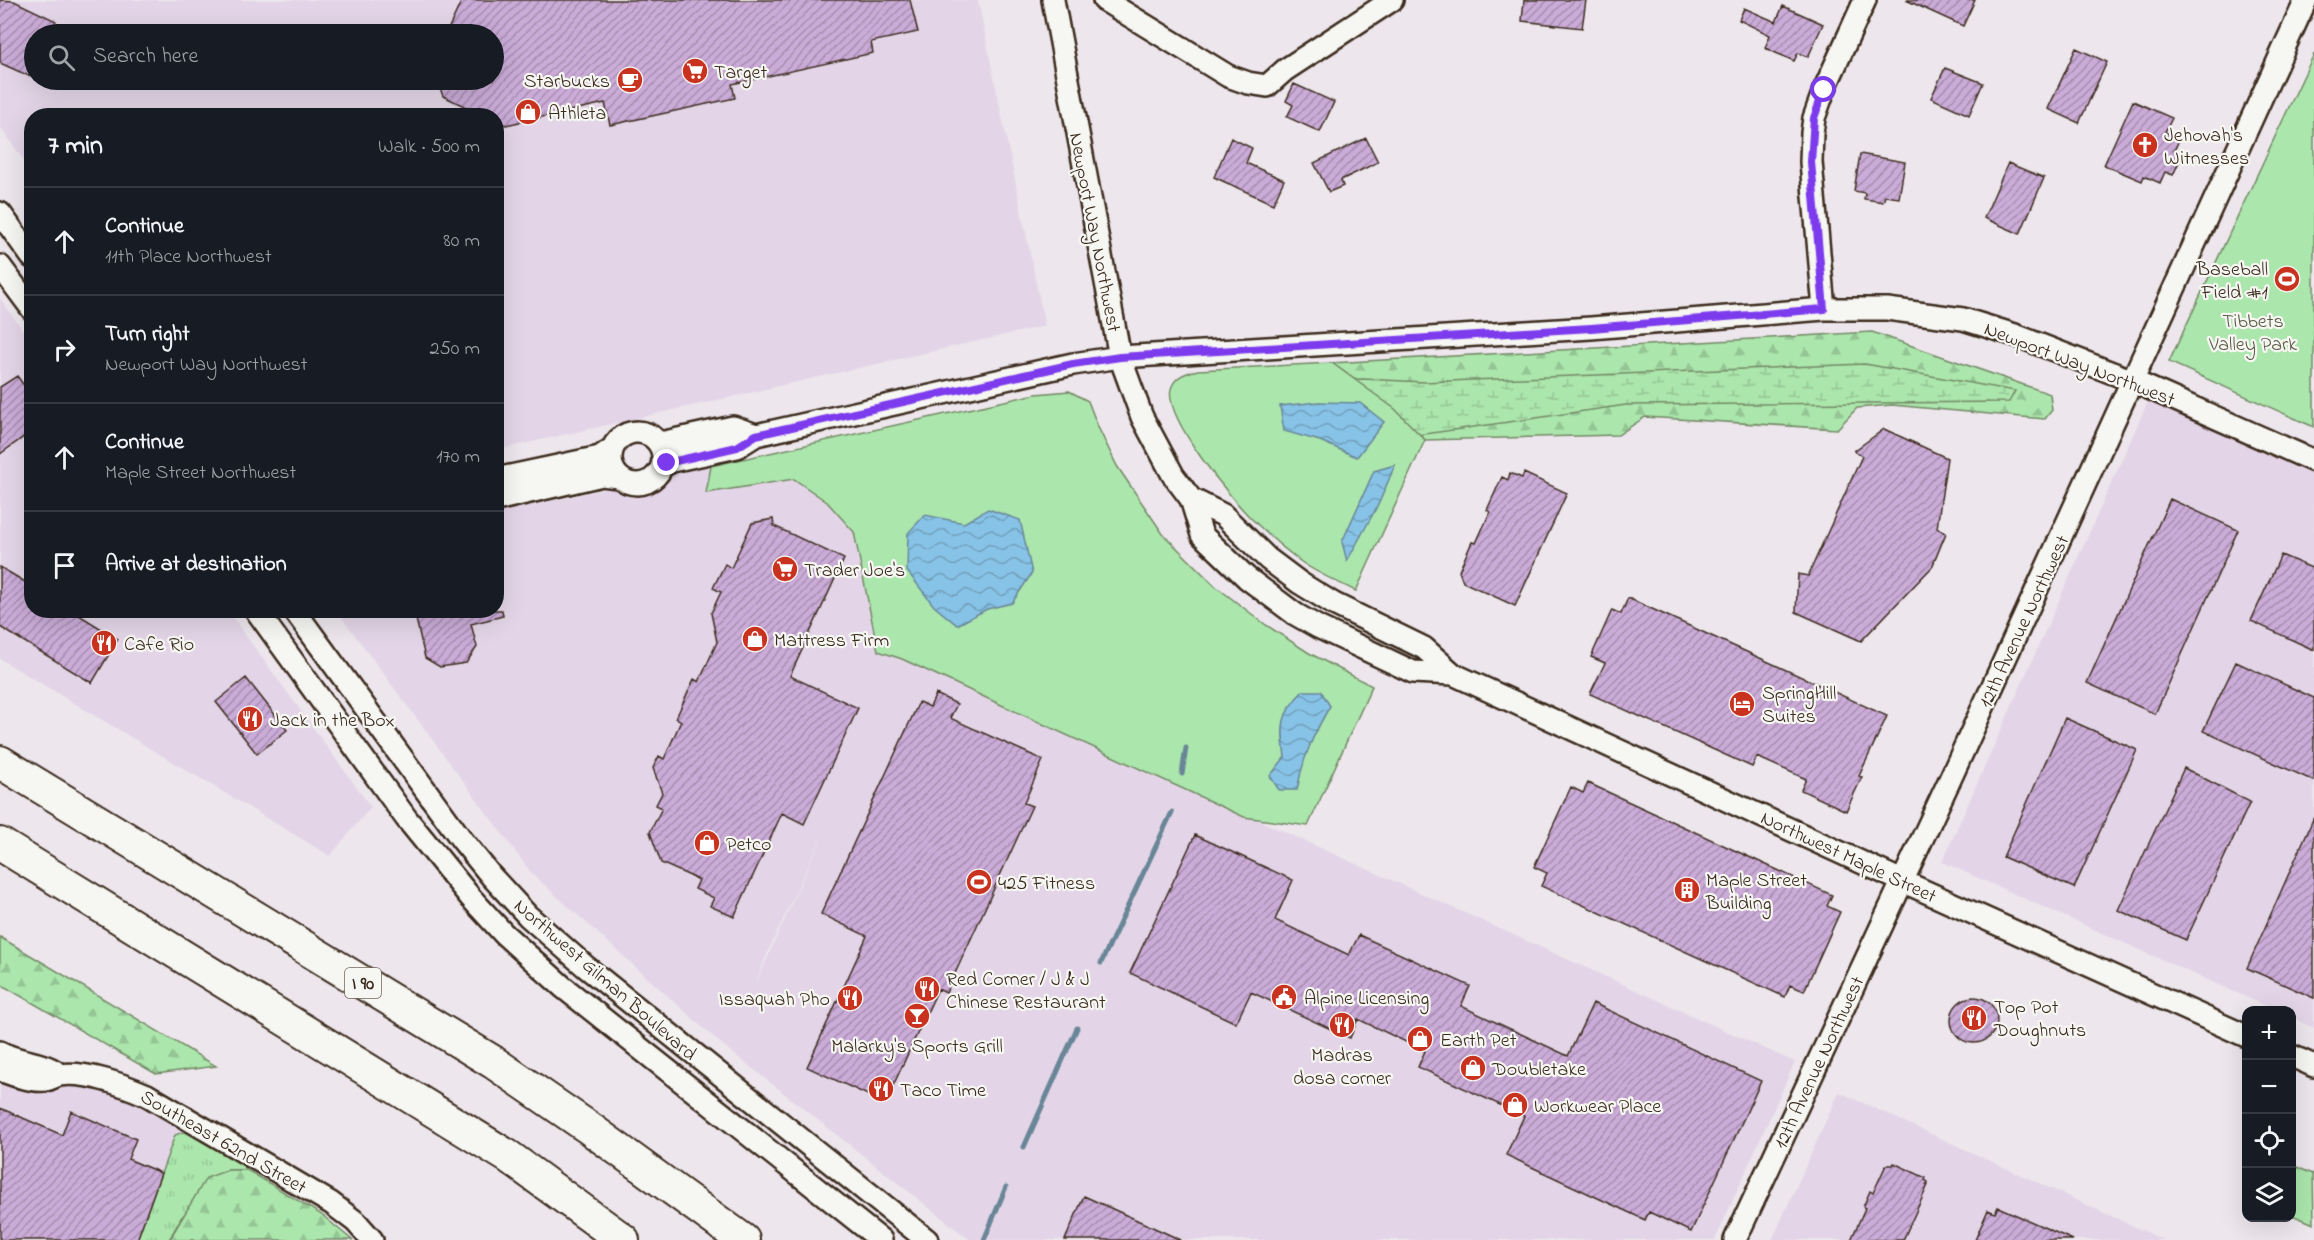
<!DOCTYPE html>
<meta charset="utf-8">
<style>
:root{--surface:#171b24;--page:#20242c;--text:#f1f3f6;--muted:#9ea1a6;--line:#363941}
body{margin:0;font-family:"Indie Flower",sans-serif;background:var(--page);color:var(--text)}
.controls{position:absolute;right:18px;bottom:18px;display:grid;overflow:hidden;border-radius:12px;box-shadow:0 6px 24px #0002}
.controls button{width:54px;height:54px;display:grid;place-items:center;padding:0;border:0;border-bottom:2px solid var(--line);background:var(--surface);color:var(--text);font:30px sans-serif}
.stop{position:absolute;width:18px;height:18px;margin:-14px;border:4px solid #7c3aed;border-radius:50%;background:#fff}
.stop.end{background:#7c3aed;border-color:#fff;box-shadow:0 2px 6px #0008}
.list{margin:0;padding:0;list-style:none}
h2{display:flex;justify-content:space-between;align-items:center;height:78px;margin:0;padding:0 24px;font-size:26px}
h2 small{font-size:20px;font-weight:400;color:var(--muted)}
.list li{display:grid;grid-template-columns:39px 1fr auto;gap:18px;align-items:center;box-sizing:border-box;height:108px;padding:0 24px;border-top:2px solid var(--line)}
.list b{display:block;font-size:22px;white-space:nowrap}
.list p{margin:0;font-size:20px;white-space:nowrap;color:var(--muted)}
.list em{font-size:20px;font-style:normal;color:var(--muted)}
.icon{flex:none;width:33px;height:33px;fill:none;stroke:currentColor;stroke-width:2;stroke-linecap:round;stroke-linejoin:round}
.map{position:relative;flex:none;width:2314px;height:1240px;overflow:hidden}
.search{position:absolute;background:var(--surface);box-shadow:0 6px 24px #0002;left:24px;top:24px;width:480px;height:66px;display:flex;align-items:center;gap:15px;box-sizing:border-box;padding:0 21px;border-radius:33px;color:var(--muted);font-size:22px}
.panel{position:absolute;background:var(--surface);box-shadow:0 6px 24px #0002;left:24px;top:108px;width:480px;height:510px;border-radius:24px}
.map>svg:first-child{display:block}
.built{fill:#e3d5e7;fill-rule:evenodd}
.grass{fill:url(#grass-tufts);stroke:#738865;stroke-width:1.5}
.forest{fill:url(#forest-firs);stroke:#738865;stroke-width:1.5}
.wetland{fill:url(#wetland-marsh);stroke:#738865;stroke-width:1.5}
.park{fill:#abe6ac;stroke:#738865;stroke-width:1.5}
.water{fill:url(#water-waves);stroke:#698697;stroke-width:1.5}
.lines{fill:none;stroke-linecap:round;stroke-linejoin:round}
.stream{stroke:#698697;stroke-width:5}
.building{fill:url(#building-hatch);stroke:#3b2a1e;stroke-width:1.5}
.minor-casing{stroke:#3b2a1e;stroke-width:26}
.highway-casing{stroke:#3b2a1e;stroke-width:36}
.minor{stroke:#f6f6f2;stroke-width:21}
.highway{stroke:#f6f6f2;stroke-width:32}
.route{stroke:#7c3aed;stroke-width:8}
.labels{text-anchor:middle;stroke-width:4.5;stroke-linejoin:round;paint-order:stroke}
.shield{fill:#f6f6f2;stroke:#73675e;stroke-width:1.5}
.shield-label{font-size:18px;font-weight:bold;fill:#3b2a1e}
.poi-label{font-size:20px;fill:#3b2a1e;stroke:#f6f6f2;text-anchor:start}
.street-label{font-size:20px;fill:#3b2a1e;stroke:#f6f6f2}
.park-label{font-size:20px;fill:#575942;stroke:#f6f6f2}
</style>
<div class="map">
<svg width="2314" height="1240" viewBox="0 0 2314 1240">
<defs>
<pattern id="grass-tufts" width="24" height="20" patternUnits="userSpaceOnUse" patternTransform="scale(1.5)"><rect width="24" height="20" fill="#abe6ac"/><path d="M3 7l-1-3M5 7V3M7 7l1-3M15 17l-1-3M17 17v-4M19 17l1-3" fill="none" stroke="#94c594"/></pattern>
<pattern id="forest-firs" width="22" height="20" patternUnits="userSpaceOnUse" patternTransform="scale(1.5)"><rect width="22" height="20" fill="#abe6ac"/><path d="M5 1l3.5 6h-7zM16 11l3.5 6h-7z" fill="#94c594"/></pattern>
<pattern id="wetland-marsh" width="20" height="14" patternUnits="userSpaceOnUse" patternTransform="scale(1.5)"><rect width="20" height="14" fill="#abe6ac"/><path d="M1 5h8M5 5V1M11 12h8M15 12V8" fill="none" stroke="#94c594"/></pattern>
<pattern id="water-waves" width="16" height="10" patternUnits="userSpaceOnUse" patternTransform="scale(1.5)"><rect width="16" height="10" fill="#87c3e7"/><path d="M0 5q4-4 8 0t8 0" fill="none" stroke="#709fbb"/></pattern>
<pattern id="building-hatch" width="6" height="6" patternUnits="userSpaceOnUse" patternTransform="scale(1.5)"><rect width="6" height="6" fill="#cbacd8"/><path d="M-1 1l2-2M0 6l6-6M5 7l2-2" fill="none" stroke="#a68caf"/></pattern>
</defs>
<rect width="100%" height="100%" fill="#ede7ed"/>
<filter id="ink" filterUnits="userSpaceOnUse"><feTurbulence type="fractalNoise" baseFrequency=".0167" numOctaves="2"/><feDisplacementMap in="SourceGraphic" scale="12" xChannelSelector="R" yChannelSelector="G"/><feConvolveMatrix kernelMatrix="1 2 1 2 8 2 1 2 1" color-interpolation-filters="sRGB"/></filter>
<g filter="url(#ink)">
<path class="built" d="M0,0H978L1045,326L497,450L496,116H32L31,170L0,127ZM34,34H494V80H34Z
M0,298L31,342L32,610L228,611L371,807L330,856L0,659Z
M2148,401L2314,475V1028L2292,1018V1010H2275L1942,862Z
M711,466L706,493L794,479L827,502L854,532L879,651L902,659L1795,1062L1715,1240H970L720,1043L532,874L337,611L496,610L497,513ZM826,827L755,985L767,954Z
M0,1076L112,1091L153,1107L232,1154L247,1170L322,1215L352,1240H0Z
M1839,1092L2164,1240H1772Z"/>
<path class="grass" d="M189,1130L232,1154L247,1170H228L181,1218L169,1240H137L175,1135Z"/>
<path class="forest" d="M1872,332L2050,394L2052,410L2045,419L1892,405L1857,408L1837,429L1645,417L1618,435L1425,440L1395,409L1332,363Z
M0,937L216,1066L156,1074L0,984Z
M228,1170H247L322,1215L352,1240H169L206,1178Z"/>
<path class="wetland" d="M1865,364L2015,391L2009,402L1626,405L1411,436L1259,383L1363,379L1424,382Z"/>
<path class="park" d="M2314,54V427L2169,362Z
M1332,363L1395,409L1425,440L1356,591C1338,582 1316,573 1300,561C1284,549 1269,536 1255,522C1234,503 1159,413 1172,386C1177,375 1187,373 1198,370Z
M1069,391L1088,401L1098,427L1117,466L1163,534L1214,585L1266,625L1309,653L1372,686L1308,826L1244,817L902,659L878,651L854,532L827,502L794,479L706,493L711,466L1036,394Z
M2292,1165L2313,1174L2314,1224L2292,1215Z"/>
<path class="water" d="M1319,402L1360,403L1384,422L1357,457L1320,441L1284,431L1280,406Z
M1395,465L1379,503L1347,561L1342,542L1374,471Z
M988,509L1020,520L1032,573L1012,603L987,609L957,625L934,606L907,571L908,533L925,515L964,523Z
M1303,691H1321L1330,706C1313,735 1303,757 1297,790H1279L1270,776L1285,757C1281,726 1280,714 1303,691Z"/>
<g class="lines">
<path class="stream" d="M1182,774L1186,748
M1101,963L1172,812
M1024,1147L1077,1028
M984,1240L1006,1187"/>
</g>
<path class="building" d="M0,0L14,1L56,21L49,34H34V66L29,76L0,63Z
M462,0H910L918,32L871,42L873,53L732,84L735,98L610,125L605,103L506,125L496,121V116H485L443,96L437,80H494V34H446Z
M1524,0H1586L1582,28L1522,21Z
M1906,0H1975L1963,26Z
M1783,6L1823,24L1808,57L1798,53L1794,61L1765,48L1770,35L1739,20L1744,8L1776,22Z
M2076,48L2107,62L2079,123L2048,109Z
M1945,68L1983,83L1969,115L1931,98Z
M1294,84L1334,102L1320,132L1287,117L1293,105L1286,101Z
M2133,101L2172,118L2165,132L2180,138L2174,151L2182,155L2173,175L2165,172L2160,183L2144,176L2142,181L2104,165Z
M1231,138L1252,148L1246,163L1284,180L1273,204L1214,177Z
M1366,138L1378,162L1341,180L1343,186L1329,192L1314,163Z
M1860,154L1905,162L1899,198L1885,196L1883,202L1864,199L1865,193L1854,191Z
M2008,163L2044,178L2020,234L1984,218Z
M17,376L32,396V431L0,454V387Z
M1884,429L1947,458L1937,528L1946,533L1932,567L1861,641L1796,612L1798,574L1808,576L1862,456L1854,451Z
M1510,473L1522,478L1524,473L1567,493L1515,606L1463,582L1459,571L1472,542L1476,543L1490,512L1487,510L1502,477L1508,480Z
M2170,499L2238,530L2155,714L2087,683Z
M773,519L774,526L844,559L790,676L858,708L804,824L782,813L734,917L710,906L714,898L695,889L699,880L661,863L650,832L662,808L656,805L662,793L653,768L659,756L664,759L681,721L676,718L694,679L699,682L717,642L711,613L721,592L713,588L725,564L731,568L752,523Z
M2281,555L2314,569V650L2251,621Z
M0,567L32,586V610H71L118,639L92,683L0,627Z
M1628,598L1887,716L1859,776L1862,777L1846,811L1801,790L1806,779L1757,757L1752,767L1590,694L1605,663L1591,657L1612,610L1621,614Z
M414,610H502L503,616L471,624L477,647L466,663L440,667L425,658Z
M2236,662L2314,698V781L2203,731Z
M246,678L287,730L257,754L216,702Z
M936,694L957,704L950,718L1043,760L1024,803L1032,806L946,993L938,989L885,1103L807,1067L867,936L821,914L919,702L930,707Z
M2065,718L2137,750L2074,888L2003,857Z
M2184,768L2250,802L2186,940L2118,910Z
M1588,783L1832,895L1827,906L1840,912L1804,991L1790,985L1785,997L1541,886L1547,873L1534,867L1563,804L1571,787L1583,793Z
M2314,817V998L2247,968Z
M1195,835L1293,880L1275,920L1349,955L1359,935L1470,986L1461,1006L1568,1056L1593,1003L1761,1081L1691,1232L1649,1212L1645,1220L1506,1155L1524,1116L1418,1067L1425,1051L1358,1019L1350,1038L1251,992L1236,1023L1130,973Z
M1951 1020a23 23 0 1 1 46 0a23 23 0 1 1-46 0Z
M0,1108L62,1135L71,1111L136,1139L128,1159L161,1173L137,1240H0Z
M1894,1163L1926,1178L1925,1180L1928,1182L1926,1185H1928L1903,1240H1851L1865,1208L1863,1207L1870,1191L1873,1193L1886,1165H1893Z
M1084,1196L1181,1240H1065Z
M1998,1207L2073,1240H1975L1988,1210L1995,1213Z"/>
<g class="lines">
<g class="minor-casing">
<path id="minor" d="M1053,0L1120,357L1142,417L1173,475L1191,499L1202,535L1247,578L1295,614L1318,627L1413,672L1453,674
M1104,0L1228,76L1248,83L1267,86L1285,70L1392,0
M0,213L32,257
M0,266L32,309
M1824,309L1811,162L1812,133L1814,118L1824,90L1865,0
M611 458a26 26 0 1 1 52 0a26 26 0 1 1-52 0Z
M658,442H665L733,427L756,435
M662,466L672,461L737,447L756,435L1073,364L1120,357L1591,328L1824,309H1887L1963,319L2015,335L2133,381L2314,461
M496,479L600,457L613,448
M1191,499L1223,515L1268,559L1300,583L1334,604L1424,648L1453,674L1902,881L2246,1036
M496,500L602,475L618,477
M256,610L406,818L471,898L504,934L563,987L881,1240
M294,610L462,840L492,877L528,916L586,967L927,1240
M0,1052C17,1062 40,1061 55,1071
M2292,1056L2314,1066
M0,1070C13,1075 32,1082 46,1080C51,1079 55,1076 60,1075C85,1071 124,1085 147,1095L331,1203L356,1222L372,1240
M1735,1240L1952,775L2306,0"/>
</g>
<g class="highway-casing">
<path id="highway" d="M0,762L493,1062L589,1128L743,1240
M0,844L509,1157L623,1240"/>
</g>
<use href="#minor" class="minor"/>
<use href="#highway" class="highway"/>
</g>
</g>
<g class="lines" filter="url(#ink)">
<path class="route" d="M667,463L737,447L756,435L1073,364L1120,357L1591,328L1824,309L1811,162L1814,118L1824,90"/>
</g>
<defs>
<g id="supermarket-disc" transform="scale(1.35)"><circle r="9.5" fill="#c8321e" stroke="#f6f6f2"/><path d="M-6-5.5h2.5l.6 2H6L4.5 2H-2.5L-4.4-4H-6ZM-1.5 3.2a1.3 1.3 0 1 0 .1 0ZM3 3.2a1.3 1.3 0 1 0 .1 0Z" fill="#fff"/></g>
<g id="cafe-disc" transform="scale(1.35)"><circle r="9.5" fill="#c8321e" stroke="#f6f6f2"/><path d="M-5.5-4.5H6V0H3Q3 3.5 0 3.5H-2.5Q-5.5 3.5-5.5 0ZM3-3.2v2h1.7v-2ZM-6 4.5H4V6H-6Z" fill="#fff"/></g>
<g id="shop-disc" transform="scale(1.35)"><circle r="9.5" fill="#c8321e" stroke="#f6f6f2"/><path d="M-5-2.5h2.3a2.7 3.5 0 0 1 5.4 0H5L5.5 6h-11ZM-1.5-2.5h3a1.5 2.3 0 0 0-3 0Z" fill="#fff"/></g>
<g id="church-disc" transform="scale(1.35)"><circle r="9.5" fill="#c8321e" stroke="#f6f6f2"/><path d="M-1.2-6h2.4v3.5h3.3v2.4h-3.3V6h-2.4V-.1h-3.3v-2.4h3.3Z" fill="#fff"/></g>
<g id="stadium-disc" transform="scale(1.35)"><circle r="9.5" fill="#c8321e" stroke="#f6f6f2"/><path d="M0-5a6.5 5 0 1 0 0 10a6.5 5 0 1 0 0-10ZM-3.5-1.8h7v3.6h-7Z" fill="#fff"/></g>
<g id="restaurant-disc" transform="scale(1.35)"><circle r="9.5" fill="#c8321e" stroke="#f6f6f2"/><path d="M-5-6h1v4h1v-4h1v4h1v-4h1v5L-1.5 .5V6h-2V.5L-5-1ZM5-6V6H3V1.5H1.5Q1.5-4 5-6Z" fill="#fff"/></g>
<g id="hotel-disc" transform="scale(1.35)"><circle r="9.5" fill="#c8321e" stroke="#f6f6f2"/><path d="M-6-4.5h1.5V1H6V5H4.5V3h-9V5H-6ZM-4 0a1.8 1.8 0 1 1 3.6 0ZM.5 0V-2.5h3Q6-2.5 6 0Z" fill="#fff"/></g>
<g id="building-disc" transform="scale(1.35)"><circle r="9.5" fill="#c8321e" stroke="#f6f6f2"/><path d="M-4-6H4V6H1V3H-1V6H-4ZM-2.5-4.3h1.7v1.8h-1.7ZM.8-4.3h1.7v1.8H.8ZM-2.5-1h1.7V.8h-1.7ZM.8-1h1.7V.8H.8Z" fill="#fff"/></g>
<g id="civic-disc" transform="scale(1.35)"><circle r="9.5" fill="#c8321e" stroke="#f6f6f2"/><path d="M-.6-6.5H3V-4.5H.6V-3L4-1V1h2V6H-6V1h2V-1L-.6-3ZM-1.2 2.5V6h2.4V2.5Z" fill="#fff"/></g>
<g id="bar-disc" transform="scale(1.35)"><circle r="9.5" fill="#c8321e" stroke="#f6f6f2"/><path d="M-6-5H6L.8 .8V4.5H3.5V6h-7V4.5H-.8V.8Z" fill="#fff"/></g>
</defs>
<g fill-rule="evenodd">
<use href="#supermarket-disc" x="695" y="71"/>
<use href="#cafe-disc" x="630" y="80"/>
<use href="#shop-disc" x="528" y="112"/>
<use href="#church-disc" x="2145" y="145"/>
<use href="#stadium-disc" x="2287" y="279"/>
<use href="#supermarket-disc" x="785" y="569"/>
<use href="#shop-disc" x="755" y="639"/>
<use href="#restaurant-disc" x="104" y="643"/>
<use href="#hotel-disc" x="1742" y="704"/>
<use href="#restaurant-disc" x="250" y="719"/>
<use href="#shop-disc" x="707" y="843"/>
<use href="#stadium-disc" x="979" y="882"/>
<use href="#building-disc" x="1687" y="890"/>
<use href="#restaurant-disc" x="927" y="989"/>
<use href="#civic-disc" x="1284" y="997"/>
<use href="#restaurant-disc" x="850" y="998"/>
<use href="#bar-disc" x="917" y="1016"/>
<use href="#restaurant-disc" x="1974" y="1018"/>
<use href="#restaurant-disc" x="1342" y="1025"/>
<use href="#shop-disc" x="1420" y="1039"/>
<use href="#shop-disc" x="1473" y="1068"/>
<use href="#restaurant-disc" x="881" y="1089"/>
<use href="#shop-disc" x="1515" y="1105"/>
</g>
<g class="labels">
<rect class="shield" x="345" y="968" width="36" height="30" rx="4.5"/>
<g class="shield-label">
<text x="363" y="989">I 90</text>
</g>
<g class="poi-label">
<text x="714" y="78">Target</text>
<text x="610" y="87" text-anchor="end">Starbucks</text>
<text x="548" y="119">Athleta</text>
<text x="2164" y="141">Jehovah's<tspan x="2164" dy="23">Witnesses</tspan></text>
<text x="2268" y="275" text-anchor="end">Baseball<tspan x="2268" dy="23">Field #1</tspan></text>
<text x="804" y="576">Trader Joe's</text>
<text x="774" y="646">Mattress Firm</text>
<text x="124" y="650">Cafe Rio</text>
<text x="1762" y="699">SpringHill<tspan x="1762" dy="23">Suites</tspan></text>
<text x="270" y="726">Jack in the Box</text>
<text x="726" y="850">Petco</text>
<text x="1706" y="886">Maple Street<tspan x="1706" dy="23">Building</tspan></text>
<text x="998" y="889">425 Fitness</text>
<text x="946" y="985">Red Corner / J &amp; J<tspan x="946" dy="23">Chinese Restaurant</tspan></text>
<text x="1304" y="1004">Alpine Licensing</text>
<text x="830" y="1005" text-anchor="end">Issaquah Pho</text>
<text x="1994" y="1013">Top Pot<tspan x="1994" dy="23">Doughnuts</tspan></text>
<text x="1440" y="1046">Earth Pet</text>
<text x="917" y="1052" text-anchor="middle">Malarky's Sports Grill</text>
<text x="1342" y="1061" text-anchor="middle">Madras<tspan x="1342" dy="23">dosa corner</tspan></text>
<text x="1492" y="1075">Doubletake</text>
<text x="900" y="1096">Taco Time</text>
<text x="1534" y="1112">Workwear Place</text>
</g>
<g class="street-label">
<text transform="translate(1096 232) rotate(79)" y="7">Newport Way Northwest</text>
<text transform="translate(2080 363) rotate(21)" y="7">Newport Way Northwest</text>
<text transform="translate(2023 621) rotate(-65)" y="7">12th Avenue Northwest</text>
<text transform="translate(1849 856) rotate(25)" y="7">Northwest Maple Street</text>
<text transform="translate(606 979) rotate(41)" y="7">Northwest Gilman Boulevard</text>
<text transform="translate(1818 1062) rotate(-65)" y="7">12th Avenue Northwest</text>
<text transform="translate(224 1141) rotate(30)" y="7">Southeast 62nd Street</text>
</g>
<g class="park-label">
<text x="2253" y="327">Tibbets<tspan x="2253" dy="23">Valley Park</tspan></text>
</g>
</g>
</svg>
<div class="controls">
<button>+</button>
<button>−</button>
<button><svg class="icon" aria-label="locate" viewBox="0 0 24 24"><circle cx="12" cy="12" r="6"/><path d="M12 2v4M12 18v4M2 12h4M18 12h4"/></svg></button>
<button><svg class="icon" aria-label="layers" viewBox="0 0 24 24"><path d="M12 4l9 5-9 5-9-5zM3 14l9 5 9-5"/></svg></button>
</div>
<div class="stop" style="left:1824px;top:90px"></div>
<div class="stop end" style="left:667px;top:463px"></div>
<div class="search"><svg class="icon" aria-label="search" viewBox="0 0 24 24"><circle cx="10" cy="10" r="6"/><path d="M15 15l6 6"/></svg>Search here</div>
<section class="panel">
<h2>7 min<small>Walk · 500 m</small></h2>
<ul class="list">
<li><svg class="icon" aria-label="ahead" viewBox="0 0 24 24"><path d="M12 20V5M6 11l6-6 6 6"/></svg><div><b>Continue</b><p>11th Place Northwest</p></div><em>80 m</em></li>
<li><svg class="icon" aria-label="right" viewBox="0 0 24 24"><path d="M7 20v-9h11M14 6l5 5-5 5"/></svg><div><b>Turn right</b><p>Newport Way Northwest</p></div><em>250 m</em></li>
<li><svg class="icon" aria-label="ahead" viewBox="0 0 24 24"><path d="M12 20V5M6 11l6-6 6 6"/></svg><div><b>Continue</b><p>Maple Street Northwest</p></div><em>170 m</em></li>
<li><svg class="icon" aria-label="arrive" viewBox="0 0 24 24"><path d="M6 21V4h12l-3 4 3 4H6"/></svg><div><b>Arrive at destination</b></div></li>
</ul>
</section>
</div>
